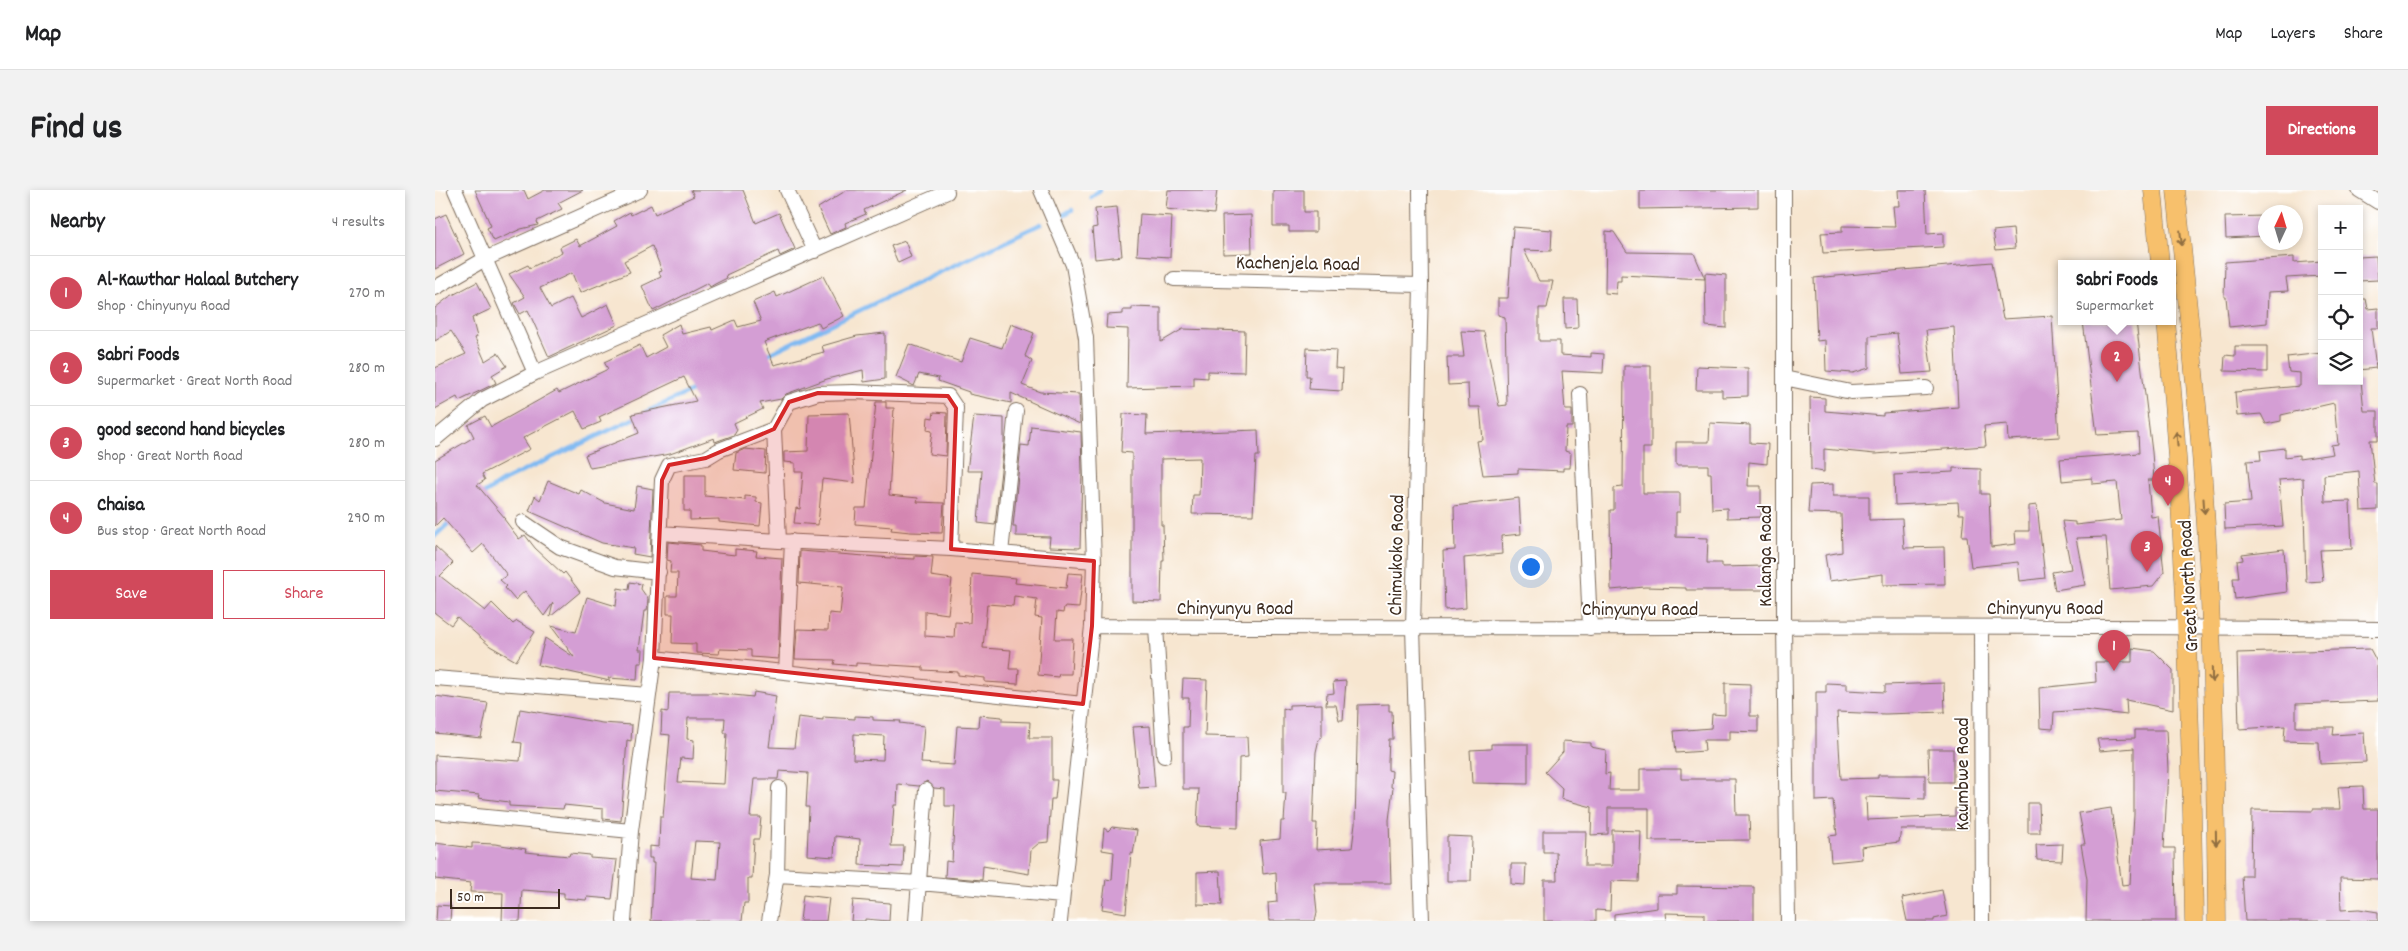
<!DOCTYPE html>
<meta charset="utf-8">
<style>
:root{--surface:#fff;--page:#f2f2f2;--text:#202124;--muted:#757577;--line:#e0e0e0;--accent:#d1495b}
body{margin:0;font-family:Dekko,sans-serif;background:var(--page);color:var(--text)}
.controls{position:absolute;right:15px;top:15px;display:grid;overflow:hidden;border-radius:0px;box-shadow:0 2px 8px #0003}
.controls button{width:45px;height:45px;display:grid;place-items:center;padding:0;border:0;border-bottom:1px solid var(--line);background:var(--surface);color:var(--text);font:25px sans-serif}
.compass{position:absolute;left:1823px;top:15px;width:45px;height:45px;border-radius:50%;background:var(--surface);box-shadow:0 2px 8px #0003;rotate:4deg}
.scale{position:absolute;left:15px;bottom:12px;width:110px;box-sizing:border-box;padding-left:5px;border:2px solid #3b2a1e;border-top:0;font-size:14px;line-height:18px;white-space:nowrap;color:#3b2a1e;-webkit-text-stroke:4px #fff;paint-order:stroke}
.you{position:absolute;left:1095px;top:376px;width:18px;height:18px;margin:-12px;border:4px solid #fff;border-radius:50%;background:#1a73e8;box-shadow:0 0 0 8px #1a73e833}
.badge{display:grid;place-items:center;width:32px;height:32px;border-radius:50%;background:var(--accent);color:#fff;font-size:16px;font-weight:700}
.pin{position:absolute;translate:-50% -41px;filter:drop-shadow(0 1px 2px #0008)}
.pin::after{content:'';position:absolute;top:26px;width:18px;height:15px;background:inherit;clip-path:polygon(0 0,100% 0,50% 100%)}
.popup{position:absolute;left:1623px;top:70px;width:118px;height:65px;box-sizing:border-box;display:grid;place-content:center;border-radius:0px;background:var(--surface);filter:drop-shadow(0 1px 4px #0005);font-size:16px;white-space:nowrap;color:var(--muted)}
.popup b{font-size:19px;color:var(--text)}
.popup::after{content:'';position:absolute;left:50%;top:100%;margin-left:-10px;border:10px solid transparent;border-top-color:var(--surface)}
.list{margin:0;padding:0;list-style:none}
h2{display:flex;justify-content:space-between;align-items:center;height:65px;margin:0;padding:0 20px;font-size:21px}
h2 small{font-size:16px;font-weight:400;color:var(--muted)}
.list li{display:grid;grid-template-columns:32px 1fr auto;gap:15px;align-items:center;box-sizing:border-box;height:75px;padding:0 20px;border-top:1px solid var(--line)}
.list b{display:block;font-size:19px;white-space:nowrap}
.list p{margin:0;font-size:16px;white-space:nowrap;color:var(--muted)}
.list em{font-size:16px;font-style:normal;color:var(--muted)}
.actions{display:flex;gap:10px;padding:15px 20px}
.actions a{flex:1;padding:11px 0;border:1px solid var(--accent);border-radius:0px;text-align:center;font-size:18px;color:var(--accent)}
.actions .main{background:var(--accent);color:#fff}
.icon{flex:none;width:28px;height:28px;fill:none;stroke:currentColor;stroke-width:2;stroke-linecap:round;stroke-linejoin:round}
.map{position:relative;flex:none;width:1943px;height:731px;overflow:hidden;border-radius:0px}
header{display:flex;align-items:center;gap:30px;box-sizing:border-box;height:70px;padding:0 25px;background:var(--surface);border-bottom:1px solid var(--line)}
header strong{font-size:24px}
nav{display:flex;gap:28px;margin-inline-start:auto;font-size:18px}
.intro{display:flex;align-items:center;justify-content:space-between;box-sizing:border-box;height:120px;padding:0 30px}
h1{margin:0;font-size:35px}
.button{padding:12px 22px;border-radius:0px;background:var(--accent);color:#fff;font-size:18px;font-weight:700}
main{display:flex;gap:30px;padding:0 30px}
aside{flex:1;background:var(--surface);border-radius:0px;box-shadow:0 2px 8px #0003}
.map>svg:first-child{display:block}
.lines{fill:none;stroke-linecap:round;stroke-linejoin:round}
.stream{stroke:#80baf2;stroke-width:4.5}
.building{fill:#d49ed4;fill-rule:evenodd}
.minor-casing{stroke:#7d6c5c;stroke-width:16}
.major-casing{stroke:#7d6c5c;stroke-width:19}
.minor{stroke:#fff;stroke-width:14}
.major{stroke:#f7c06c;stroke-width:18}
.oneway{stroke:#906e41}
.marked{fill:#d62828;fill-opacity:0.2;stroke:#d62828;stroke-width:4;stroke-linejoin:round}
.labels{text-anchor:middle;stroke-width:4;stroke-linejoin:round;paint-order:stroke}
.street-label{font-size:20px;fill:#3b2a1e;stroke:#fff}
</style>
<header>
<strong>Map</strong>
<nav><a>Map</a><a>Layers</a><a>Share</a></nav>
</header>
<div class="intro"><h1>Find us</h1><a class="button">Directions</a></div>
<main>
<aside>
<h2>Nearby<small>4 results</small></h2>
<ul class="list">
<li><span class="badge">1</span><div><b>Al-Kawthar Halaal Butchery</b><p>Shop · Chinyunyu Road</p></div><em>270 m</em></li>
<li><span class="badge">2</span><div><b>Sabri Foods</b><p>Supermarket · Great North Road</p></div><em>280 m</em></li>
<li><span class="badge">3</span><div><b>good second hand bicycles</b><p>Shop · Great North Road</p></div><em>280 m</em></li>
<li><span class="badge">4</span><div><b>Chaisa</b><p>Bus stop · Great North Road</p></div><em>290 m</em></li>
</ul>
<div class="actions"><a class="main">Save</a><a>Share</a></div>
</aside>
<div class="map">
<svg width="1943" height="731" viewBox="0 0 1943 731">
<rect width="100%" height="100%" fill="#fff"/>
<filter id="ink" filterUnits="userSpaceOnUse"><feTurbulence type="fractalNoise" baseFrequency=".02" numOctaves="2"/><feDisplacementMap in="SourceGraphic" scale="10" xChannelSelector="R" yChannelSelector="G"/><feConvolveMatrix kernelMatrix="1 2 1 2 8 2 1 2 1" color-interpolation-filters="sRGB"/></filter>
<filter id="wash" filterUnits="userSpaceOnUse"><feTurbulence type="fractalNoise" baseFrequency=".0096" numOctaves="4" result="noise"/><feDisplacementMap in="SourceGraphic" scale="20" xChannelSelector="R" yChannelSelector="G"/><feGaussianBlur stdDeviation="1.12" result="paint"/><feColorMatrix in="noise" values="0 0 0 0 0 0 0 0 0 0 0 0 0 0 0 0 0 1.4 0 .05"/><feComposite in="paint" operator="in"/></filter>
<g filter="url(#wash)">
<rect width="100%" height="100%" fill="#f7e6d0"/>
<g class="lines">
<path class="stream" d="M656,7L665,0
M628,25L637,20
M329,166L606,34
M211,222L261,199
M44,307L70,290L202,227
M0,346L17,330"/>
</g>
<g id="blocks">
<path class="building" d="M40,0H89L93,9L110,0H148L123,13L127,19L102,31L103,35L86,39L59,51L52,38L56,36Z
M256,0H308L321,33L344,23L360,59L345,66L343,61L291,85L292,88L280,94L275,97L273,93L218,121L207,96L226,87L224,82L227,81L217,56L189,71L195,82L145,103L137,83L105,98L116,118L136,108L146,128L173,114L182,135L114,167L93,120L85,124L80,115L79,113L90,107L74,84L93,75L95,78L127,62L125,57L141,49L145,56L182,36L179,31L195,22L196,25L216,15L220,24L259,6Z
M412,0H472L429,20L431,24L410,33L411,37L395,44L383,18Z
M733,0H782L779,24L731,19Z
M838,0H869V22H881V42H854V36H838Z
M1205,0H1323V17L1205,19Z
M1463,0H1490L1492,44L1508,43V57L1388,63L1386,43L1407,42V36L1460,37L1458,16H1464Z
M682,17L687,66L660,69L657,38L662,37L660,19Z
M11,24L29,64L0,79V29Z
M705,24L737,26L735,67L702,65Z
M816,25L817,63L788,64L787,26Z
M1830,26V46L1791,48L1790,27Z
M1078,37L1117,40L1116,61L1089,60L1104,91H1118L1112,118H1104V151H1125V165L1156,167V163L1169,164L1168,183L1127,181L1130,220H1137V237H1131L1130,261L1136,263L1135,278H1128V281L1083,279V283L1048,285L1042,251L1048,250L1045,217H1034L1033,194L1013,195L1012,167H1029L1026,141L1049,142L1064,216L1072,215L1070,127L1063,125V108H1073Z
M1578,39L1580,58L1561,60L1558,41Z
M1171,41L1179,42L1192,62L1259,63L1270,89L1186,85V91H1182L1181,104L1170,103Z
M470,51L476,67L463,73L456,56Z
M1941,66L1943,90L1924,91V67Z
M1859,67V73L1887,71V86L1851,88L1853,101L1833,102L1832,133L1794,137L1791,107H1789L1790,72Z
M1557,72L1568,129L1617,126L1624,247L1573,250L1572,234L1549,236L1551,256L1440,264L1389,259V282L1376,280L1375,207L1390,208V221L1448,226V223L1523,217L1519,137L1491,140L1497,182L1467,184L1462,143L1434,146V178L1418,183L1391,181L1390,150L1382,151L1379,88Z
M1270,83L1291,85V138L1271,136Z
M388,86L409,126L386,138L383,132L329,152L339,175L389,162L387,156L422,146L450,143V189L429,192L428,180L392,189L351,204L346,209L325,213L328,219L299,233L302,240L299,245L280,252L279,248L235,264L155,278L150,265L204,243L197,224L261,211L249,187L166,226L164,227L166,232L149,239L140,221L88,248L95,259L47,284L50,290L42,295L70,328L69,329L84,349L90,345L100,358L128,384L130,382L145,402L115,427L118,413L109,426L90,401L80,410L70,398L72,396L65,390L72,385L48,354L38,363L8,328L0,336V270L39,247L33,235L50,226L56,237L122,200L124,203L173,179L169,172L205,155L211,168L231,157L225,145L244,134L247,144L276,137L277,140L300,130L303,137L326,131L318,112L340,102L342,107Z
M42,92L56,119L37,128L42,147L40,148L50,171L63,163L72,176L57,185L61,193L24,211L22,207L0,219V178L31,164L16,141L0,151V118L14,107Z
M1129,109H1142L1143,138L1130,139Z
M1924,109H1931L1933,119L1943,118V138H1936L1941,178L1924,180Z
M697,117L726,118V152L748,139L810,141L809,182L773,181V188L759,187V196L692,198L693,139L671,138L672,125L688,124V120H697Z
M1648,131H1701L1717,262L1719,290H1713L1716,327L1723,326L1729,382L1718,396L1675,400L1671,347L1641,348L1650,395L1620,400L1617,382L1636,379L1627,331L1640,332V335L1686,330L1682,292L1657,294V288L1627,291L1625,269L1704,263L1703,243L1662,245Z
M576,134L599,143L590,166L597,171L587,195L605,202L644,204L645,234L576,203V213L534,204V202L503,191L504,188L484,184L479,196L461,187L474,154L526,172L535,148L567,158Z
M1800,156H1832V182L1789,181L1790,165L1800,166Z
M872,158L901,160L900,178L908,179L907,201L874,199L875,186H871Z
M1887,163V193L1926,191L1929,221H1943V250H1935L1940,294H1943V320L1926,321L1924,281L1889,285L1890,312L1915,311L1917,359L1885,360L1888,391L1871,392L1868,288L1844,290L1848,336L1790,339L1789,314L1816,312L1812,271L1826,270L1825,261L1850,258V267L1864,265V269L1898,264L1896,255L1903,254L1899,213L1846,225V231L1831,234L1826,224L1802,226L1800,202L1865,196V183L1854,182L1852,167Z
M1189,176H1216V258H1208V303H1245V322H1241V347L1273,348L1272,373H1287V377L1329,376L1330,400H1251V398L1210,397L1176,400L1175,320H1179V298L1188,297Z
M1262,176L1313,178V206L1287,207V200H1261Z
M441,212H451V218H459L454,305L483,308L482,312L509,313L507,343L475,342L456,340L457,337L420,334L421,318H431Z
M499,222L512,223L511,266L494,264L497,241L492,240L493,227L498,228Z
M414,223L420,293L387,289L383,335L359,333L361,318L365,319L368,282H360V273L349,272V262L373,261L374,224Z
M688,224L712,225L711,244L823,240L824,266H821L818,325L757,324L758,305H764L765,268L726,269V335H728L729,371H727L726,412L697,411V263L686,262Z
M539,226L569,228V253L560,335L543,333L547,281H532Z
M1275,233L1315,235V253L1333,254L1332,274L1314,272L1313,296H1326V327L1292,328V318L1277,319L1276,283H1273V275H1241V252H1274Z
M596,236L646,242L647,282L645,358L614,357L615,347L581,346V337H578L586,255L594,256Z
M310,259L331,261L330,283L299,280L301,263Z
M1518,278L1546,279V304H1554L1556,357L1581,354L1580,341H1594V316L1602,315L1610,388L1585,391L1583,372L1536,377L1532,346H1527L1529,324H1524L1523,312L1460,315L1459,285L1518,282Z
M249,285H270V306L310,310V306L321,307V312L327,313L325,336L284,332V329L255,330V321H249Z
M113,291L144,304L146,300L170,313L199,319L202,296L218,299L215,367L198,364L199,358L167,353L94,321L100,306L105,310Z
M1398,294V306H1434V330L1467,329L1469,358L1509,357L1510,394L1448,395V384L1394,391L1390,365L1407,362L1406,324L1373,323L1375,295Z
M1084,308L1086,344L1066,346L1067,364L1029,368L1031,418L1010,420L1008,361L1020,360L1019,316Z
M233,352L266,355V361L300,365V359L322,361L321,366L347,368L343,469L316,467V460L285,459L284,464L261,463V454L237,453L238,424H232V406H242L243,383H235L236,371L232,370Z
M0,356L18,373L5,386L50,421L57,413L78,434L82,431L100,442L81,471L55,456L22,427L16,435L0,423Z
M1849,359L1852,402L1800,409L1798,388H1804L1802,371L1808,370L1807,364Z
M365,361L456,368L480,369V366L498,367L496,386L517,389L513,424L490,421V446L519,448L520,432L535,433L537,384L581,388L580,393L631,398L633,383L648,384L644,418L629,417L628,423L622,422L620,449H638L636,484H624L623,487L603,485L607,428L600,427L602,409L579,406L578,416L552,414L548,458L576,460L574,479H584L583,494L550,492V488L523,485V482L488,480V477L421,473V476L399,474L400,470L360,469L362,439L393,440L394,423L405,424L408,397L364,393Z
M195,392L207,394L206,399L213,409L212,421H209L204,460H208L207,473H203L202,490L173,488L175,491L103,475L110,448L139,467L116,436L141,442L152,407L181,416L183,398L194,400Z
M1697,458L1719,461L1738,480V520L1691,510L1692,525L1648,520L1619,522L1618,539L1605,538L1604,498L1661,492L1660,472H1697Z
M1935,459L1942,472L1943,511L1861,514V537H1899L1898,545L1929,543L1931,572L1885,574L1884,552L1849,551L1850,536L1804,539L1802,463Z
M748,489L772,490L770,546L812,547L813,567L804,568L803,638L762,636L764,599H748V537H753L754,508H747Z
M911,491L908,530H904L901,515H891L892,504L899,503L898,492Z
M1290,493L1315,494V526H1323V542L1295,541V550H1269L1270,561L1241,563L1239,541L1276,538L1277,524L1290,525Z
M1391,493L1412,494V500L1450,502V495L1509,493L1510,522L1450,524L1402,522L1406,589L1443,588V585H1490V609L1431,607L1432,630L1520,626V618H1533V639H1466L1464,652L1426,657L1427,669L1396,672L1394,646L1402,645L1398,610L1381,611V502H1391Z
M319,502L341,506L334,557L359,558L363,527L388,530V527L420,529V526L438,527V530L466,531L465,533L489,536L486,573L519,575L522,536L543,537L544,525L567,527V531L595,532L594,548H617V590H622L620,609H616L613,652L604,653L596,660L594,684L548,676L547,690L510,687L511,671L517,672L520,616H510V599L499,598L492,591L484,596L463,594L462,615H459L456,656H469L468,677L424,675L425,649L400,646L399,667L372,665L374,617H371L373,583L344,581L343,589H319L315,627H326L324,649H319L317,688H313V713H309L307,731H216L219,673H217V668H214V656L224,657L225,627H228L235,545L226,544L227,521L233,522L234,503H279L318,507ZM253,528H290L289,543H292L289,594L243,592L246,568L258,569L259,550L252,549ZM419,544L449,546L448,570L418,569ZM260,651L285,652L282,690L256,688Z
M0,506L53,513L46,548L0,543Z
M887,514V547L884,549L881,562L878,633H882L881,660L917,658L920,634L923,515L954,514V521H957L958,549H954L953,571V580L957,581L956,597L958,598L954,630L956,693H879L882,722L880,731H834L833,713L842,712L841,682L828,684L825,651L845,649L846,631H849L851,603H848V518L854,520V515Z
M85,519L167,533L197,535L196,551L192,550L186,631L168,629V619L129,615L128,619L74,616V612L43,608L44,605L0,601V565L85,571L87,553L79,552Z
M715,536L720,597L704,598L698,537Z
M1700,540H1731L1733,579L1729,658H1740L1741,731H1651L1652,689L1646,654H1650L1644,623L1676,618L1687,695L1695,694L1699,625V558L1665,561L1662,549L1700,548Z
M1128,551L1156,553V557L1171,560L1170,584L1175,583L1174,600H1205V579H1246V589H1300L1301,625H1314L1315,650L1214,651V618H1173V644L1156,645L1157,617L1126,609L1127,598L1110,582L1128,562Z
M1056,554H1093V594L1037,593L1035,560L1056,559Z
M1493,559H1518V592H1494Z
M1928,596L1929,619H1943V689L1905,688L1906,720L1924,719L1943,722V731H1810L1807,686H1816L1817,620L1878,621V619H1905L1903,597Z
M1593,613H1604L1605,643H1593Z
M677,637L702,640L698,664L696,663L691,723L667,719L671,689L677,690L679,662L667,660L669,638L673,641Z
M1177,640L1206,641L1204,692L1176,691L1175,721L1161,720V731H1109V690H1122L1121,662H1108V641H1151L1150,676H1177Z
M1012,646L1037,647L1036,691H1012Z
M0,653L37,658V653L60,654L91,659L90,662L134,666L135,663L155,665V668L182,670L177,709L152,707L151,710L129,708V703L87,700L85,731H67L68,703L35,702L36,693L0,689Z
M1628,654L1627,671L1602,670L1601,655Z
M1076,674H1091L1090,695L1076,694Z
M785,681L787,715L762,714V682Z
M1242,696L1319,697V731H1269V724L1230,723L1231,731H1179V724L1222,718V704H1242Z
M1507,700L1512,726L1499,729V731H1472L1467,708Z
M368,705L394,708L391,731H365Z
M418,710L455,713L454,731L430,729V731H416Z
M2,715L16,716L15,731H1Z"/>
</g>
</g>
<g filter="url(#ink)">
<use href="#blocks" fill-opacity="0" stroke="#7d6c5c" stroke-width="1"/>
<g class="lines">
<g class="minor-casing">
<path id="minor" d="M20,0L100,183
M352,0L380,61
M606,0L638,75L651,148L659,371L657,436L625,731
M985,0L986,95L978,438L987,731
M1349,0V436L1353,731
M1924,0L1943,12
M739,89L986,95
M0,98L50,69L205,0
M1349,188L1416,202L1491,198
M1145,204L1155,438
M0,249L47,210L100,183L512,2
M88,332L125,357L180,377L224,382
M225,343L344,351
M516,359L521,218L513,206L418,202L383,203L354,212L339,239L344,351L516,359L659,371
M566,363L581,221
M657,436C1086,440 1514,433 1943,439
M721,437L729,566
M1546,437L1547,731
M219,468L648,514
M351,482L357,351
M0,488L214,505
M0,622L196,641
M342,685L485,693L627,706
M189,731L196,641L219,468L227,290L234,275L271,268L284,260L339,239
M334,731L342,685L344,598
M481,731L491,600"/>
</g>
<g class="major-casing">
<path id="major" d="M1718,0L1725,73
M1741,0C1756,145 1771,291 1776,437C1780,535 1781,633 1782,731
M1731,131C1750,331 1756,530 1759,731"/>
</g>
<use href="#minor" class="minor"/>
<use href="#major" class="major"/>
</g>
<defs><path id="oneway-shaft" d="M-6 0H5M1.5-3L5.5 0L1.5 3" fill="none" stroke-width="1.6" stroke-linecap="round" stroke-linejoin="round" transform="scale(1.25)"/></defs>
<g class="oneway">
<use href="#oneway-shaft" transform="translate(1746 48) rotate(84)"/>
<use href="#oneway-shaft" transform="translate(1742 249) rotate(-95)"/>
<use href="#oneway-shaft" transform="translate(1769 316) rotate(86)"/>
<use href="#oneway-shaft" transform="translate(1777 485) rotate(89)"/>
<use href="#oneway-shaft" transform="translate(1781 648) rotate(89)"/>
</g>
</g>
<path class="marked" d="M383,203L513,206L521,218L516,359L659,371L657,436L648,514L219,468L227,290L234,275L271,268L339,239L354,212Z"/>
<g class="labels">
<g class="street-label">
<text transform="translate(863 72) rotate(1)" y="7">Kachenjela Road</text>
<text transform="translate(960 365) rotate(-89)" y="7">Chimukoko Road</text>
<text transform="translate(1329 366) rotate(-90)" y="7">Kalanga Road</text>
<text transform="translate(1752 396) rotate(-93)" y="7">Great North Road</text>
<text x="800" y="424">Chinyunyu Road</text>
<text x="1610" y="424">Chinyunyu Road</text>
<text x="1205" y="425">Chinyunyu Road</text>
<text transform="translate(1526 584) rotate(-90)" y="7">Kaumbwe Road</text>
</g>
</g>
</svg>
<div class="controls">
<button>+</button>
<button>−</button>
<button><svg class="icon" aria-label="locate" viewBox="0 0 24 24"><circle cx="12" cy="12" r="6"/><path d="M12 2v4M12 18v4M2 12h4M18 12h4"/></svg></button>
<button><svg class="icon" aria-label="layers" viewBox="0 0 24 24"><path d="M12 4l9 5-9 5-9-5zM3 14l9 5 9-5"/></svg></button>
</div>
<svg class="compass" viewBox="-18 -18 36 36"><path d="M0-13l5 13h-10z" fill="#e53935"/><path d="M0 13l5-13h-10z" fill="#757577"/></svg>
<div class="scale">50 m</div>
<div class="you"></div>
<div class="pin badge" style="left:1679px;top:481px">1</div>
<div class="pin badge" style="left:1682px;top:192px">2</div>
<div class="popup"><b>Sabri Foods</b>Supermarket</div>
<div class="pin badge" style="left:1712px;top:382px">3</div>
<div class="pin badge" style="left:1733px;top:316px">4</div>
</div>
</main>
